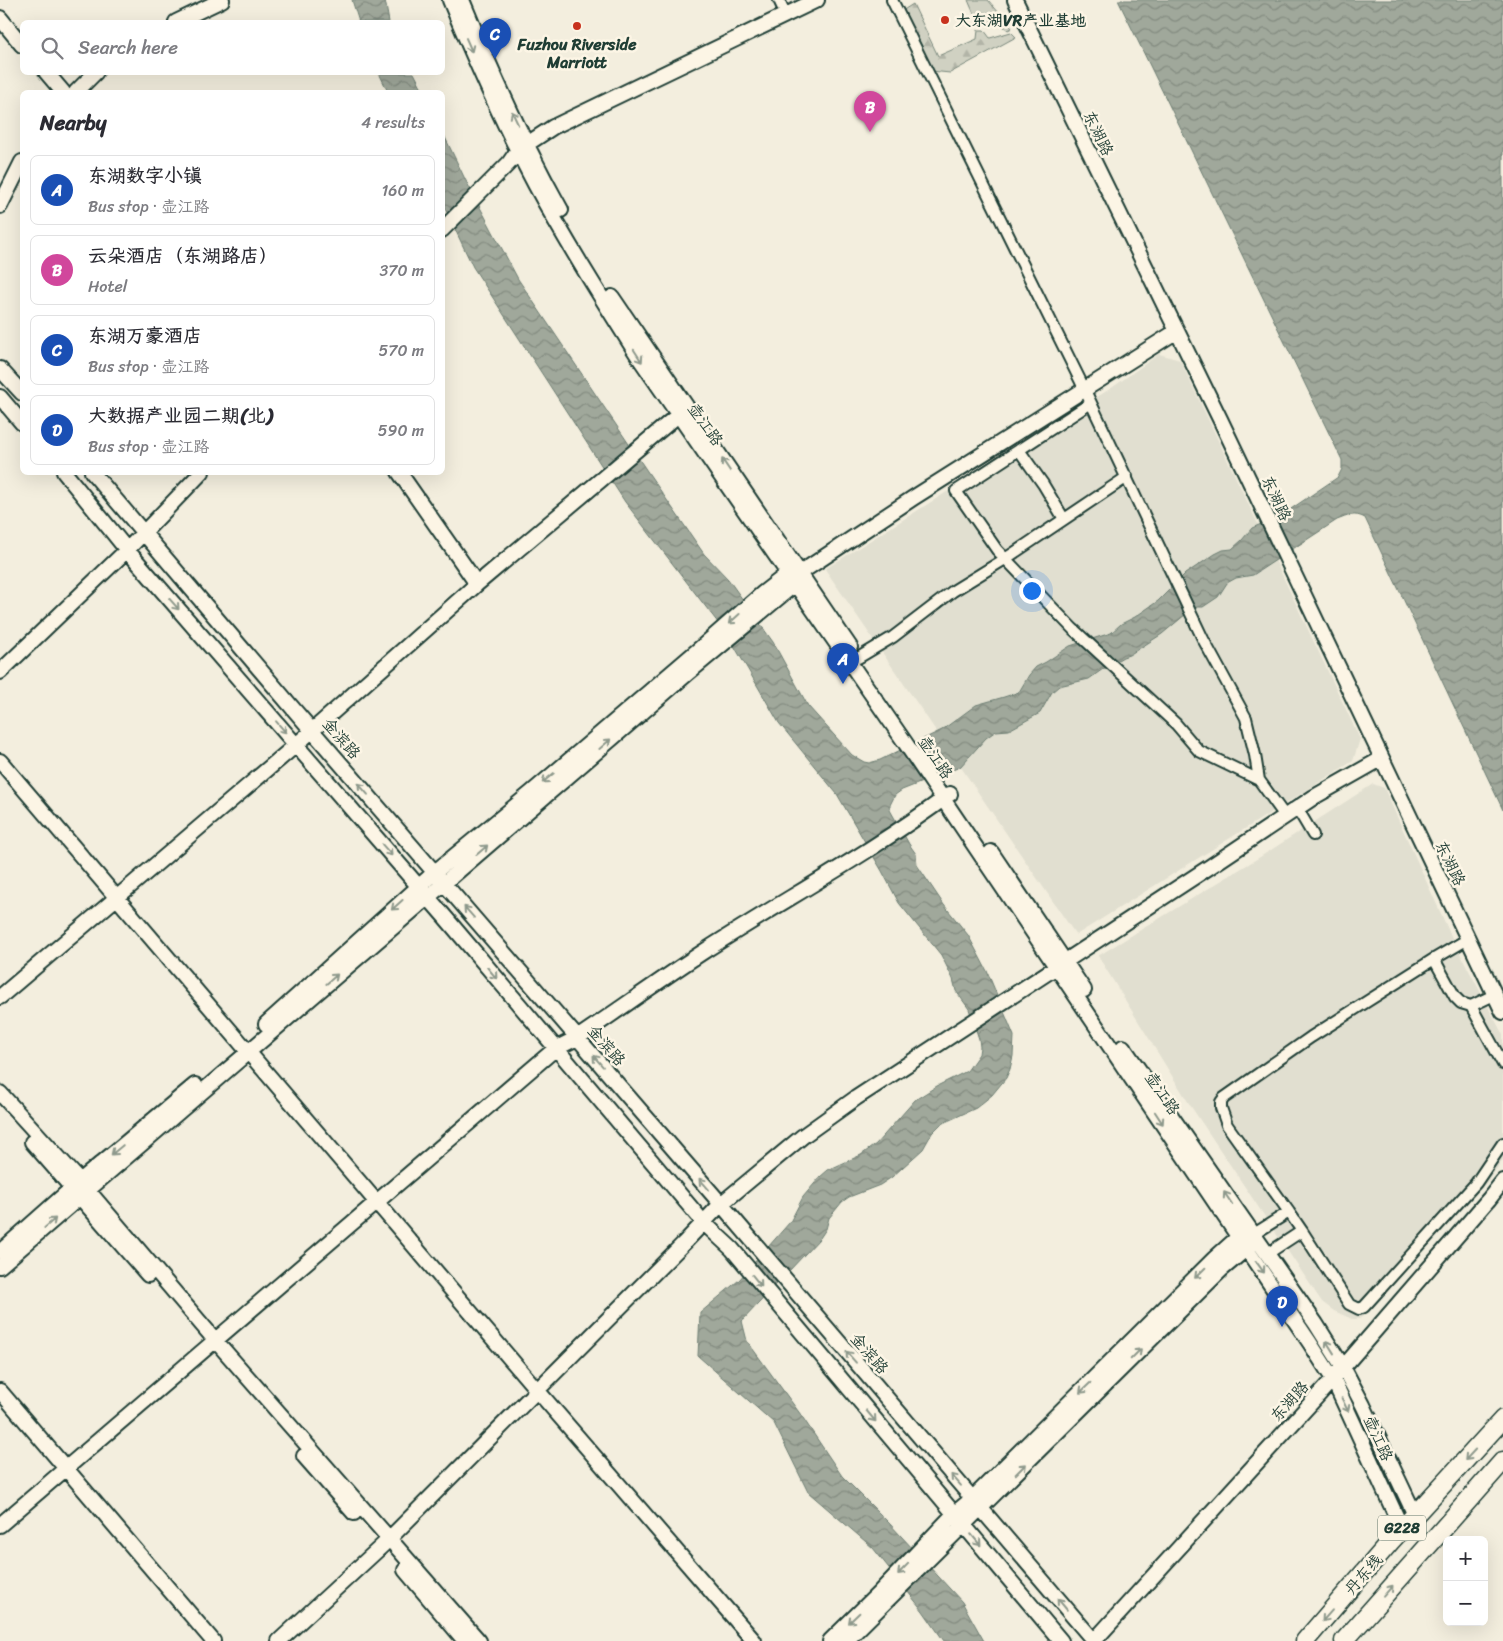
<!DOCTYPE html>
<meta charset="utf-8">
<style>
:root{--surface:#fff;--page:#f2f2f3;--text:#2b2b33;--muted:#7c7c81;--line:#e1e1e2;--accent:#c8321e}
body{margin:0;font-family:Sriracha,"LXGW WenKai TC",sans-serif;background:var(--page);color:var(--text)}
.controls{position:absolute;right:15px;bottom:15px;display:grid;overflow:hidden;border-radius:8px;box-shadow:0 5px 20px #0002}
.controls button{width:45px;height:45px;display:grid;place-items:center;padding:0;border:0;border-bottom:1px solid var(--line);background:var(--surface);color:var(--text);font:25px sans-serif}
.you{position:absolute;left:1031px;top:590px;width:18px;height:18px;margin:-12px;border:4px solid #fff;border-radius:50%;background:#1a73e8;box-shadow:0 0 0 8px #1a73e833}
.badge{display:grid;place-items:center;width:32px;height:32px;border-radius:50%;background:var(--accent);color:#fff;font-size:16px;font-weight:700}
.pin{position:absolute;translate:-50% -41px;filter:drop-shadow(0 1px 2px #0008)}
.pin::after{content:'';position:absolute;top:26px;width:18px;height:15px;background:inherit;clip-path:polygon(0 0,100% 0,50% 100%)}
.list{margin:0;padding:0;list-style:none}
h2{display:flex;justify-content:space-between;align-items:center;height:65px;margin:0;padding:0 20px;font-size:21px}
h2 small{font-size:16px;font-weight:400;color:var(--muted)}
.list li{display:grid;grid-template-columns:32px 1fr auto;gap:15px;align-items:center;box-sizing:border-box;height:70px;margin:0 10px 10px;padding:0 10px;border:1px solid var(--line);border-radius:8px}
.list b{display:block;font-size:19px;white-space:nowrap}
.list p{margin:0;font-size:16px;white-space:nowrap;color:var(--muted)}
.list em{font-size:16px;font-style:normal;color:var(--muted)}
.icon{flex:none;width:28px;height:28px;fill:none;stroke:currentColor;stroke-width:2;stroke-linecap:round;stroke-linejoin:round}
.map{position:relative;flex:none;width:1503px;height:1641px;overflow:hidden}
.search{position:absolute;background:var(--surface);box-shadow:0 5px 20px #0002;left:20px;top:20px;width:425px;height:55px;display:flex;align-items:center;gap:12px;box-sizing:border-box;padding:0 18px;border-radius:8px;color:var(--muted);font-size:19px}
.panel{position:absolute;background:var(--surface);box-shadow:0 5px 20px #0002;left:20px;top:90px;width:425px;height:385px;border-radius:8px}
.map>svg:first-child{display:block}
.built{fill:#e1dfd0}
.grass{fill:url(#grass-tufts);stroke:#78877b}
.forest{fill:url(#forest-firs);stroke:#78877b}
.water{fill:url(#water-waves);stroke:#6c7d72}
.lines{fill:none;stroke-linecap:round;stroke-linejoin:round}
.street-casing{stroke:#1f3d34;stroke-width:14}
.secondary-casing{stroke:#1f3d34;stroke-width:18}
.highway-casing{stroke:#1f3d34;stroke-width:21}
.street{stroke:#fcf5e5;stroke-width:10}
.secondary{stroke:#fcf5e5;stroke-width:14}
.highway{stroke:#fcf5e5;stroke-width:18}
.oneway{stroke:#8e998c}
.poi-dot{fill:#c8321e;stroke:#fcf5e5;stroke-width:2}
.labels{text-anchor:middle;stroke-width:5;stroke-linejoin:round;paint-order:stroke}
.shield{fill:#fcf5e5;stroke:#617469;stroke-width:1}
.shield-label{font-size:15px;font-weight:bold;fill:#1f3d34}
.poi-label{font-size:16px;font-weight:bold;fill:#1f3d34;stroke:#fcf5e5;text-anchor:start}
.street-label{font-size:16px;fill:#1f3d34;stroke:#fcf5e5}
</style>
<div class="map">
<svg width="1503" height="1641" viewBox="0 0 1503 1641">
<defs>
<pattern id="grass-tufts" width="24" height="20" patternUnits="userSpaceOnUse" patternTransform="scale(1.25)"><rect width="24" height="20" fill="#d0d1c2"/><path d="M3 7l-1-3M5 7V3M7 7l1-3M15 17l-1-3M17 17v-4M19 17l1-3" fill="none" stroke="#b2b4a7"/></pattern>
<pattern id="forest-firs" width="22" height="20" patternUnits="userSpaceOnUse" patternTransform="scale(1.25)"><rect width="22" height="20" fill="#d0d1c2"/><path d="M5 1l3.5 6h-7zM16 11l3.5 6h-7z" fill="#b2b4a7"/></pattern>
<pattern id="water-waves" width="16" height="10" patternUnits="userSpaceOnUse" patternTransform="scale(1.25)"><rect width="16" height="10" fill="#a0a89b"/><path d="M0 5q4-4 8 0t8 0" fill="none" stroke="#828a7f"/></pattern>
</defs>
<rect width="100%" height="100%" fill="#f3eede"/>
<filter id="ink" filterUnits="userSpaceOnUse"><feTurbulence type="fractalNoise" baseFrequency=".02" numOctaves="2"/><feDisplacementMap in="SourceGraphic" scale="10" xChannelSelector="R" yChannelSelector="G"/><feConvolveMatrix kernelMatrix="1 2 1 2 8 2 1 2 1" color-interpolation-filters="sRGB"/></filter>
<g filter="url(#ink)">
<path class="built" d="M1159,354L1180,360L1360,739L1353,761L1076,935L825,569L1113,387Z
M1373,784L1384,788L1452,938L1503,1035V1160L1487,1182L1365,1315L1359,1319H1352L1334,1311L1322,1302L1190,1105L1098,956L1260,857Z"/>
<path class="grass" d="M968,0H988L1012,28L1008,30L997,21L989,23L974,14Z"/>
<path class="forest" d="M913,4L938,56L977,39L978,30H984L990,38L1011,32L1016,37L950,73L931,71L902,11Z"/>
<path class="water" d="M352,0H385L389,22H359Z
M1118,0H1503V810L1365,518C1354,512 1348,516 1337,520L1253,575L1236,578L1227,583L1218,597L1203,607H1197L1186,614L1162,634L1129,655L1123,657L1103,669L1089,679L1059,686L1052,692L1040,713L1009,730L996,731L986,738L960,767L902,790L895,795L890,805V810L909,844L916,854L917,865L944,905L968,935L987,971L1014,1036L1013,1056L1010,1069L1006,1078L992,1095L976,1108L941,1124L932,1133L923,1149L892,1177L880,1185L849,1197L842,1202L829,1218L826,1229L820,1238L742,1321L747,1341L801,1415L842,1476L889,1523L962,1602L984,1641H944L923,1611L873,1548L808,1492L774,1423L698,1356L700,1313L739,1280L790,1222L803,1197L820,1177L828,1170L861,1155L876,1144L915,1100L937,1086L967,1071L979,1054L980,1047L979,1039L969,1009L956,991L953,979L941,955L899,903L882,871L837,794L779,723L729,637L625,502L473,267L443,204L442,131L465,179L518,279L647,471L704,554L728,579L773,642L808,706L852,755L864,762L869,763L880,760L942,730L976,705L1004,697L1019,692L1029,675L1036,667L1046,662L1070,646L1111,633L1121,624L1135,617L1158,601L1185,574L1215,554L1223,550L1232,549L1242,540L1252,528L1282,515L1338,477L1342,469V460Z
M379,73H414L424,92H388Z"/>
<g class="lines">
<g class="street-casing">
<path id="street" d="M779,0L786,15
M892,0L1080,380L1203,639L1246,718L1255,755L1259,780L1285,816
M1091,403L956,491L997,550L1073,629L1176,724L1199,751L1259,780
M1019,450L1043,484L1064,519
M858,658L893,637L953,591L1005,559L1127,477
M1297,808L1313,835
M1434,959L1468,939
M1494,995L1471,1006L1503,1064
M1289,1212L1227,1125L1221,1108V1102L1224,1098L1311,1037L1434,959L1455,997L1461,1003L1471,1006
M1302,1231L1349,1304L1359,1309L1364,1307L1476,1183L1503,1143
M1254,1234L1289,1212L1302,1231L1267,1254"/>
</g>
<g class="secondary-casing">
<path id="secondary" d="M450,0C476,63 504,126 536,186C568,245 604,302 640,359L904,741L1310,1343L1333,1379L1402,1529
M462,0C491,71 523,142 561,210
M1015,0L1220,419L1503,1012
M0,18L22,45
M176,22L222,0
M46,72L63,92
M76,92L96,72
M0,206L22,162
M442,230L509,163L518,150L553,127L817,0
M612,297L850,647
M0,369L22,393
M0,397L22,423
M64,472L127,550L445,917L704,1223L732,1249L1061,1641
M92,472L296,712L721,1204L1094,1641
M399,472L477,584
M800,573L913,498L1177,331
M0,672L127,550L202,472
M0,761L537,1390L754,1641
M991,852L1084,990
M0,997L296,745L477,584L684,410
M266,1024L435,872L531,793L705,644L763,593L795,568
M1123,1047L1316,1324L1343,1367L1363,1405L1415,1515
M0,1093L80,1181L215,1340L479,1641
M32,1142L148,1275
M0,1252L80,1181L195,1085
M0,1266L688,673L802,578
M0,1391L213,1641
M304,1456L354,1513
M0,1525L555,1049L577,1038C620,1009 663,978 706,950C787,898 872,852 950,794
M405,1570L465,1641
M279,1641L383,1545L684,1243L721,1204L803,1136L856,1098L1211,866L1314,797L1381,759
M830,1641L877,1595L954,1514L972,1499L1214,1259L1244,1232
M846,1641L1221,1270L1253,1243
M1094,1641L1333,1379L1489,1199L1503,1181"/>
</g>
<g class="highway-casing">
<path id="highway" d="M1305,1641L1391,1541L1503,1419
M1344,1641L1503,1461"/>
</g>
<use href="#street" class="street"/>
<use href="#secondary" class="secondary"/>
<use href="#highway" class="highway"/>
</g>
<defs><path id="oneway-shaft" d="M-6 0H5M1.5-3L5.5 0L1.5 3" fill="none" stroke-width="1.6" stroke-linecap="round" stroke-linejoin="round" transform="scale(1.25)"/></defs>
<g class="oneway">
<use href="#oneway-shaft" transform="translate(469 45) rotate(66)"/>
<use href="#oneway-shaft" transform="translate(515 118) rotate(-115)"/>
<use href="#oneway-shaft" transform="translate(638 356) rotate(57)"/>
<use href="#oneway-shaft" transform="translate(726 465) rotate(-124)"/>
<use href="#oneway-shaft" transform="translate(174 604) rotate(49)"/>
<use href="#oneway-shaft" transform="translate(734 619) rotate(138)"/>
<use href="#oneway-shaft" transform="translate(281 727) rotate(49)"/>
<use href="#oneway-shaft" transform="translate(605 744) rotate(-41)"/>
<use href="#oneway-shaft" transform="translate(548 778) rotate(140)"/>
<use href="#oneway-shaft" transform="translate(363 789) rotate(-131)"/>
<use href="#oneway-shaft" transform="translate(387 850) rotate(49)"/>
<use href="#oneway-shaft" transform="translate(482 850) rotate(-41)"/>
<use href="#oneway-shaft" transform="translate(397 905) rotate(138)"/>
<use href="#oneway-shaft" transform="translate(469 912) rotate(-131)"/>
<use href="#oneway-shaft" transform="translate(492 973) rotate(50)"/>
<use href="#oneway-shaft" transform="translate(332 979) rotate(-41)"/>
<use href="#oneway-shaft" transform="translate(598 1061) rotate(-131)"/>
<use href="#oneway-shaft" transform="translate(1159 1118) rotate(57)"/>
<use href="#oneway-shaft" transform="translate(117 1150) rotate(140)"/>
<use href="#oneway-shaft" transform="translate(704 1184) rotate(-131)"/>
<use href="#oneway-shaft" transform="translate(1228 1198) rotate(-124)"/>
<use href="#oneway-shaft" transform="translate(50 1223) rotate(-41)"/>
<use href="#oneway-shaft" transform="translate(1260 1267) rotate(54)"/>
<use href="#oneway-shaft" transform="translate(1200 1273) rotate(135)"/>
<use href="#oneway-shaft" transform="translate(757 1281) rotate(51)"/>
<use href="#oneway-shaft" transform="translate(1330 1347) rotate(-122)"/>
<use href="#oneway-shaft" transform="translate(1136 1354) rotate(-45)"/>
<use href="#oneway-shaft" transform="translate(851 1357) rotate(-131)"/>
<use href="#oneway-shaft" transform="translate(1085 1388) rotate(136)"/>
<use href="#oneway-shaft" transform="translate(1345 1405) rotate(64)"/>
<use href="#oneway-shaft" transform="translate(871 1416) rotate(50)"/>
<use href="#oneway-shaft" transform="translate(1470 1455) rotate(133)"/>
<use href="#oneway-shaft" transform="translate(1021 1469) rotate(-45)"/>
<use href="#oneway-shaft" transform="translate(956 1480) rotate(-131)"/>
<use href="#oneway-shaft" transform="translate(976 1540) rotate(50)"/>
<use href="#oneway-shaft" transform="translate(903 1569) rotate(134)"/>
<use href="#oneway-shaft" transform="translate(1388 1591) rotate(-49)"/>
<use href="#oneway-shaft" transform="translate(1062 1604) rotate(-130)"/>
<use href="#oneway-shaft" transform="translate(1327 1616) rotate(131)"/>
<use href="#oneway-shaft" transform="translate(854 1618) rotate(136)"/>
</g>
</g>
<g class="poi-dot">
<circle cx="945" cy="20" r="5"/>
<circle cx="577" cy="26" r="5"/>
</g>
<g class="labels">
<rect class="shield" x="1378" y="1515.5" width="48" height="25" rx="4"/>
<g class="shield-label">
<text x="1402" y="1533">G228</text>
</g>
<g class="poi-label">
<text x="955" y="26">大东湖VR产业基地</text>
<text x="577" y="50" text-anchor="middle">Fuzhou Riverside<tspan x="577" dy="18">Marriott</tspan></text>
</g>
<g class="street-label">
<text transform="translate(1099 133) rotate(64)" y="6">东湖路</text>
<text transform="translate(706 424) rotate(55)" y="6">壶江路</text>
<text transform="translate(1277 498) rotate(65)" y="6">东湖路</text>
<text transform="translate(342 738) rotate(49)" y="6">金滨路</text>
<text transform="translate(936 757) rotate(56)" y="6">壶江路</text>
<text transform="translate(1451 863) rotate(64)" y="6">东湖路</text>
<text transform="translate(607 1045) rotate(49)" y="6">金滨路</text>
<text transform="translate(1163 1093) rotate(56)" y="6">壶江路</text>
<text transform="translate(870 1353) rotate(49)" y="6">金滨路</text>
<text transform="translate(1289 1401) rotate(-48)" y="6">东湖路</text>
<text transform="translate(1379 1438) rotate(66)" y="6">壶江路</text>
<text transform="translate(1363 1574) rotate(-49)" y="6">丹东线</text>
</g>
</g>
</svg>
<div class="controls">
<button>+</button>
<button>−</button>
</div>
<div class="you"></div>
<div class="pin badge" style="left:843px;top:684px;background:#1a4fb4">A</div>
<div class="pin badge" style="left:870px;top:132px;background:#d1479c">B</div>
<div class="pin badge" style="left:495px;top:59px;background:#1a4fb4">C</div>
<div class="pin badge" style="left:1282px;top:1327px;background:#1a4fb4">D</div>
<div class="search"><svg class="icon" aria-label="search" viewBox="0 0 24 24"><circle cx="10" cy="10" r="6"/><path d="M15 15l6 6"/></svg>Search here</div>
<section class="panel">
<h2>Nearby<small>4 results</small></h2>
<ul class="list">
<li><span class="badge" style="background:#1a4fb4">A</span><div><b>东湖数字小镇</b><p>Bus stop · 壶江路</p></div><em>160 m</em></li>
<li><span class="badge" style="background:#d1479c">B</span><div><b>云朵酒店（东湖路店）</b><p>Hotel</p></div><em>370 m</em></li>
<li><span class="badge" style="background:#1a4fb4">C</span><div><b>东湖万豪酒店</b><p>Bus stop · 壶江路</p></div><em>570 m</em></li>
<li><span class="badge" style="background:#1a4fb4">D</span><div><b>大数据产业园二期(北)</b><p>Bus stop · 壶江路</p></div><em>590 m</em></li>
</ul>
</section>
</div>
